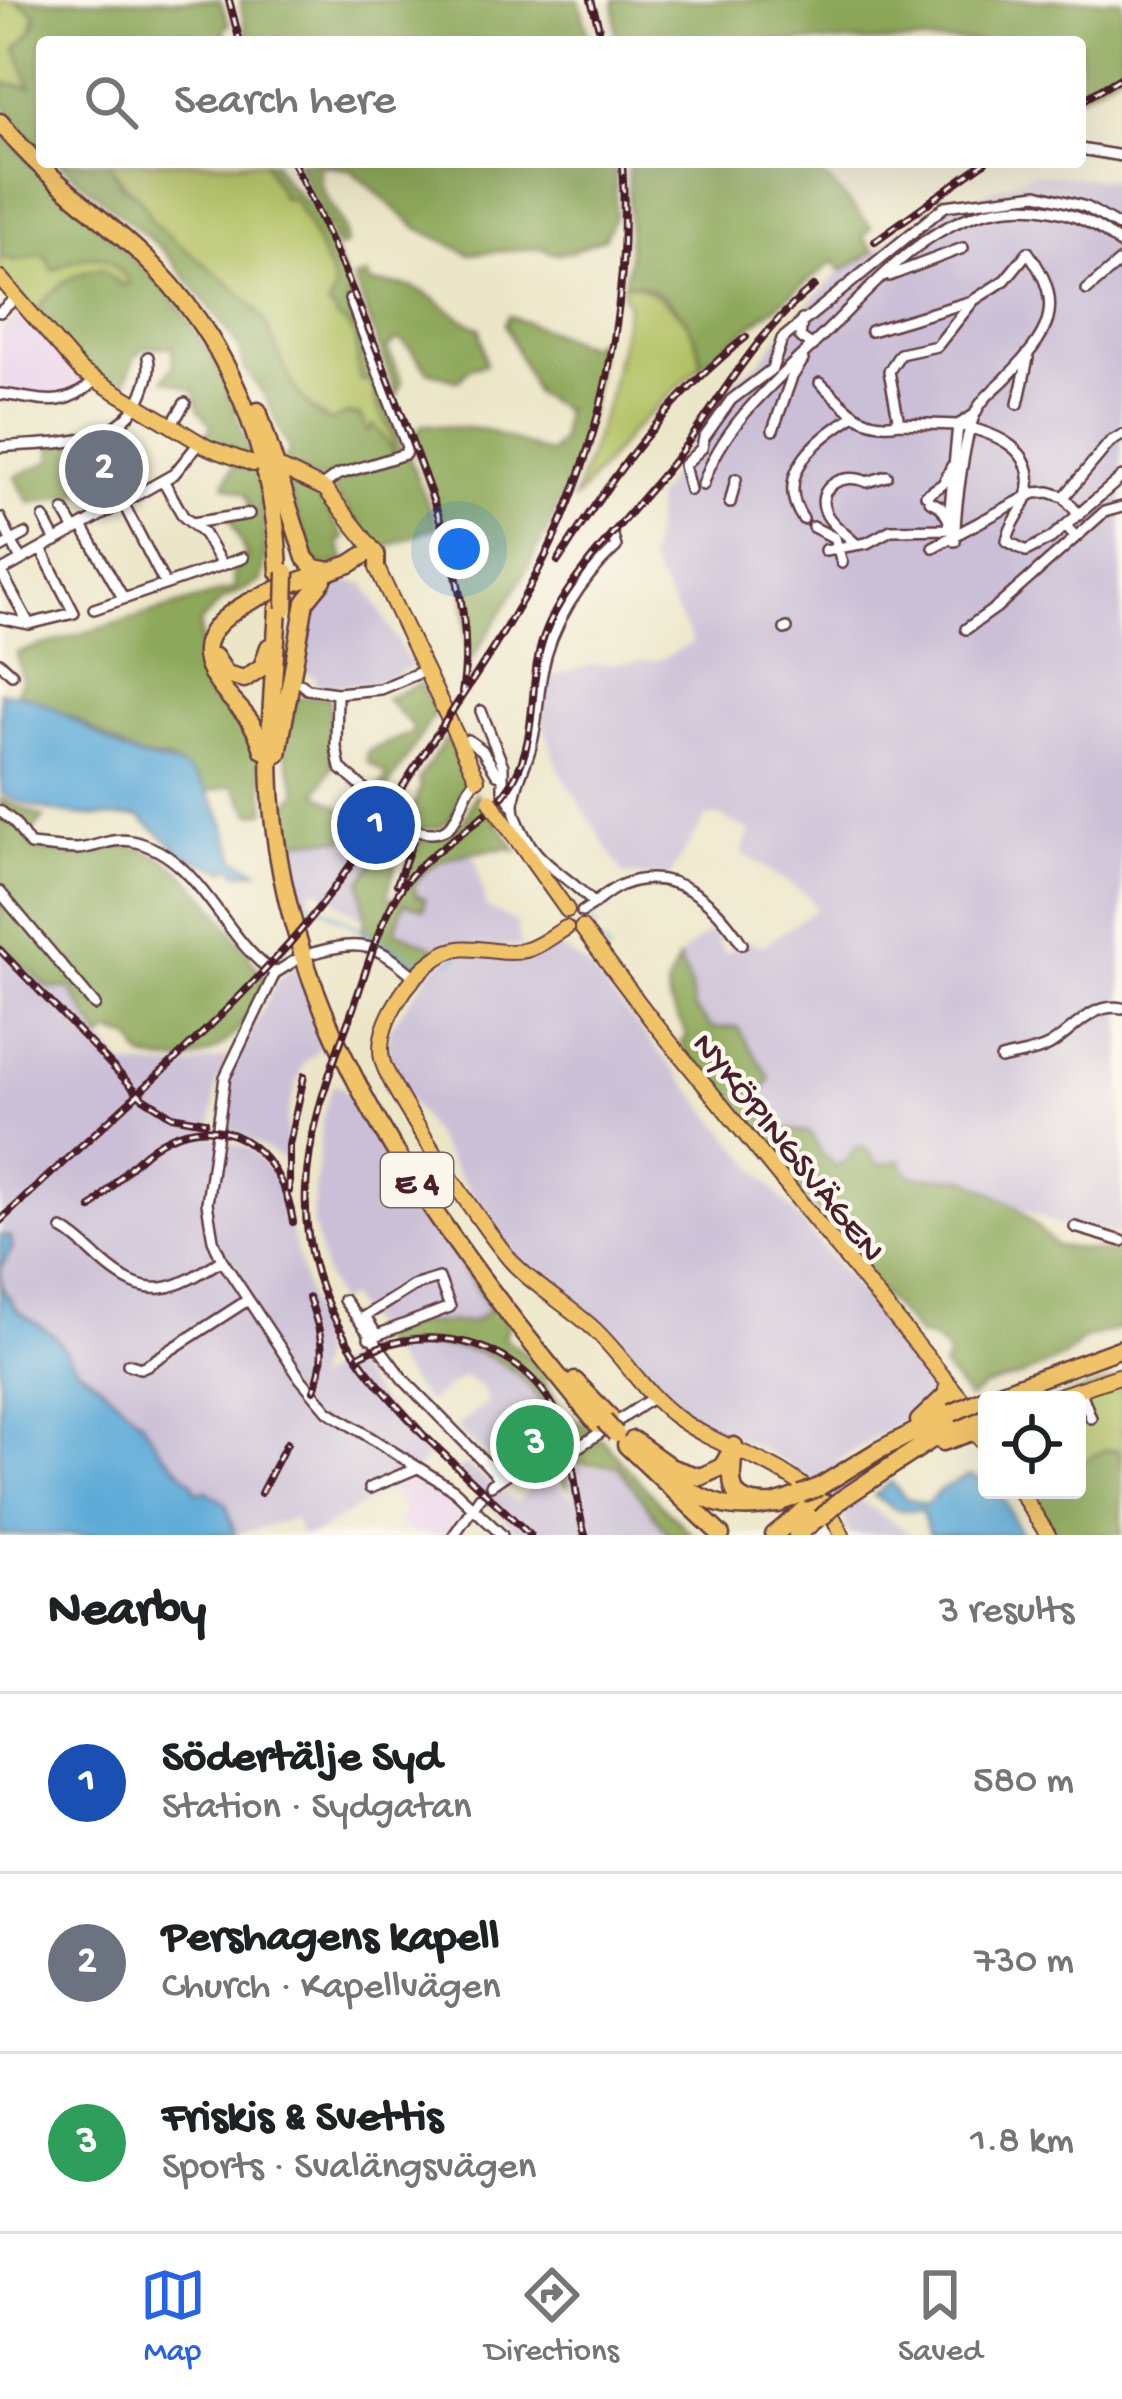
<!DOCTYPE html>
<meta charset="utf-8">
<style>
:root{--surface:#fff;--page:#f2f2f2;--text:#202124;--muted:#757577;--line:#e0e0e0;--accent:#2563eb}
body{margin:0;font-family:"Gochi Hand",sans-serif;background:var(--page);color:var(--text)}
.controls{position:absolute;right:36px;bottom:36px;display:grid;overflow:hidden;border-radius:12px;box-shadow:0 12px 48px #0002}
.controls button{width:108px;height:108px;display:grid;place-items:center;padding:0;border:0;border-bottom:3px solid var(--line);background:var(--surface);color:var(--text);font:60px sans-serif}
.you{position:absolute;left:459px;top:549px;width:42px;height:42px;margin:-30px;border:9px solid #fff;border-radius:50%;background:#1a73e8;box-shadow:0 0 0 18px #1a73e833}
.badge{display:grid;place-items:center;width:78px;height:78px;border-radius:50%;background:var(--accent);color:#fff;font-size:39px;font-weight:700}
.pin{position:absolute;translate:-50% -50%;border:6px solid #fff;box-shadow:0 3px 12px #0006}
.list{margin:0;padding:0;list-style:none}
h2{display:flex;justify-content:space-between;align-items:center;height:156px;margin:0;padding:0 48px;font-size:51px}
h2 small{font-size:39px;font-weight:400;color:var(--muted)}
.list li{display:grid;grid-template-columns:78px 1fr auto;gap:36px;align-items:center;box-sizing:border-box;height:180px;padding:0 48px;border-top:3px solid var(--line)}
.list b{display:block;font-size:45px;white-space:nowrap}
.list p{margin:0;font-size:39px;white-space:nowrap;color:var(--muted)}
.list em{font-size:39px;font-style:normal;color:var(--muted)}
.icon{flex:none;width:66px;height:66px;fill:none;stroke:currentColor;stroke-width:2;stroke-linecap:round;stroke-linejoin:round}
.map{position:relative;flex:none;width:1122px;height:1535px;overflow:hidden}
.search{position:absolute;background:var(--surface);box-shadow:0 12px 48px #0002;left:36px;right:36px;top:36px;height:132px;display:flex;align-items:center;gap:30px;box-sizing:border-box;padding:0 42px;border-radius:12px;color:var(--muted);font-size:45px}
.sheet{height:696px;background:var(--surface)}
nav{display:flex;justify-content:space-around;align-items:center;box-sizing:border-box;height:168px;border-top:3px solid var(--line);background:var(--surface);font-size:33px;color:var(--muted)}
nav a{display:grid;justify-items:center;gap:6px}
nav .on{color:var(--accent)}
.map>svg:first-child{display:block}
.built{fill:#ead1ec}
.industrial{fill:#cabfd6}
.green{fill:#b2c265;stroke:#7e7048;stroke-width:3}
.forest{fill:#8da85a;stroke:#6c6442;stroke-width:3}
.water{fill:#5fabd8;stroke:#546582;stroke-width:3}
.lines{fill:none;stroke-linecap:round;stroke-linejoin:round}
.stream{stroke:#5fabd8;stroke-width:3}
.minor-casing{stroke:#623d43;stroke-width:14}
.major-casing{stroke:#623d43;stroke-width:18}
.highway-casing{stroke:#623d43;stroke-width:21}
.minor{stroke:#fff;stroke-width:9}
.major{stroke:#f1c369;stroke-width:14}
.highway{stroke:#f1c369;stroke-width:16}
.rail-casing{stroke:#4a1f2b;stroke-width:8}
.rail{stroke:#fbf7ec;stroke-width:3;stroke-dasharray:9;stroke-linecap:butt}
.major-bridge-casing{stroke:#623d43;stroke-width:18;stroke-linecap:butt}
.highway-bridge-casing{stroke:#623d43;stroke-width:21;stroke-linecap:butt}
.major-bridge{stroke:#f1c369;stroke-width:14}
.highway-bridge{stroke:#f1c369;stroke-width:16}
.labels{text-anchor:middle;stroke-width:9;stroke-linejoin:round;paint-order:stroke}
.shield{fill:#fbf7ec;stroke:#7f6065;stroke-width:3}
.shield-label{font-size:33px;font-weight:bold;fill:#4a1f2b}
.street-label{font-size:36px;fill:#4a1f2b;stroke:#fbf7ec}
</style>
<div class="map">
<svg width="1122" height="1535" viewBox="0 0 1122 1535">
<rect width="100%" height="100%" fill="#fbf7ec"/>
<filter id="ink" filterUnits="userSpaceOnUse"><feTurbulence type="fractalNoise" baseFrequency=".00833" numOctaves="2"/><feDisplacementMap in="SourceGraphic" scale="24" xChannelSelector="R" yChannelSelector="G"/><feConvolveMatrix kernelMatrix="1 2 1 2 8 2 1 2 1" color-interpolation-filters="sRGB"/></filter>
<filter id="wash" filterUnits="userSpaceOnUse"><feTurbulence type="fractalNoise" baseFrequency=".004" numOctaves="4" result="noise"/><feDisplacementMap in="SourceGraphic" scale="48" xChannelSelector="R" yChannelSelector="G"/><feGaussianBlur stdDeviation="2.7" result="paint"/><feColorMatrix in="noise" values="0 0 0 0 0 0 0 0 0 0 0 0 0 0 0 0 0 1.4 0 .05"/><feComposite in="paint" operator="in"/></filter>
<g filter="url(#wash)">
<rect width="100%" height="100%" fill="#ece6c8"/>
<path class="built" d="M23,312L87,381L73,394L45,399L0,392V331Z
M408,1476L429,1493L435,1488L460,1514L449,1535H414L399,1525L404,1509L389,1492Z"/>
<path class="industrial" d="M1032,173L1122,181V1236L1081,1226L1077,1233L1016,1206L929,1195L908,1173L899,1171L837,1180L774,1136L687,1037L667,986L683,952L707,933L712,932L725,954L747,940L762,946L816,909L809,897L741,852L750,832L720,816L706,817L669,877L624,875L559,770L542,720L544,679L590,665L660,660L693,642L648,561L655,526V499L731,383L759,363L788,325L841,271L876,251L949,197L972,199Z
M342,581L365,584L412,667L379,683L316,686V677L304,673L314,601L320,592Z
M299,840L344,841L375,863L361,881L365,920L315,887L303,904L294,846Z
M474,852L486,907L516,922L522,946L441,950L395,932L404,903L423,908L414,886L419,877L453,857Z
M0,943L49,988L69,987L89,1024L123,1065L181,1068L230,1056L216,1084L211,1136L250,1149L278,1180L317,1333L319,1356L314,1381L345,1358L388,1410L433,1453L408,1477L313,1535H301L294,1518L235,1535L226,1504L195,1492L194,1484L161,1451L141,1421L100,1383L76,1367L54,1336L18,1311L2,1288L1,1269L12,1248L10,1237L0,1235Z
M558,946L588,967L937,1385L938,1392L906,1418L836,1462L858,1499L912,1535H849L843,1516L809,1477L758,1447L689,1419L664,1401L603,1323L543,1283L504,1245L390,1068L387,1056L390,1028L434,967L457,953L541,955Z
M296,964L324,1038L316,1053L304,1062L293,1095L287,1118L286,1161L222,1123L229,1079L239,1056L278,980Z
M333,1084L344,1088L490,1310L472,1322L457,1321L377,1338L348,1297L338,1304L325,1274L312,1220L323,1116Z
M429,1343L469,1349L498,1360L531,1386L560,1436L563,1449L500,1466L455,1428L489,1401L481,1388L464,1375L427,1403L383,1348Z
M464,1464L516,1502L546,1474L572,1498L570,1466L618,1468L667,1535H520L456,1472Z"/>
<path class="green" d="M0,0H14L35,13L31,33L16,48L31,88L5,84L0,90Z
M110,162H264L283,198L293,199C304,214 332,271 334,288C335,296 332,300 328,306C347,318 366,342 357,364L378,394C375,416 397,429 393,452L380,432H368L359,415L347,414L330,422L303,402L292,387L259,315L150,220C146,200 120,187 110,162Z
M40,254L46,256L54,270C90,252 104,247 130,283L123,286L101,269C69,273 52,289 34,314L0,272V256L18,261Z
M631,282C667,300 700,321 701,365L629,434L573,502L609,397L628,304L623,295L624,284Z
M1122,1378V1467L1117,1450H1105L1077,1466V1400H1055Z"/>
<path class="forest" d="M14,0H220L229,24L223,31L226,42H42V147L32,140L0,100L5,83L31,87L16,48C25,38 39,28 35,13Z
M240,0H579L590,42H248Z
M614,0H1122V70L1080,96V42H617Z
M0,132L173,297L218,366L248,447L259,461L202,440L212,426L199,410L194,390L164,379L173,366L172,346L144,348L134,358L122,394L96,380L34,314C52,289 69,273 101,269L123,286L130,283C104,247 89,252 53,270L46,257L40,254L18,261L0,256Z
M58,162H110L121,186C136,191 147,204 151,220C181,250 244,288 264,321C285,359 288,400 330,422L347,414L360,416L368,432L374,424L393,452C394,433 386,427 379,410C375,399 376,391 369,379L361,381C351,358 367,333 337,318L335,310L328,307C329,301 334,296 334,290C335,278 301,210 293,199L283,198L264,162H274C284,185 295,190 311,206C322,218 344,277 351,295L348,299L403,453L409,457L437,527L379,550L335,493L329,478L319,480L282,462L290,452L265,396L245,369L240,349L214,312L164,251Z
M296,162H614L616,214L604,238L570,252L553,253L541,248L469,254L416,227L351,170L321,165C313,197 347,212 346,244L339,248Z
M629,162H800L830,182L871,227L863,238L875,251L841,271L834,261L701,365C700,328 664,281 624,284L629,261Z
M367,275L371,284C384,284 399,283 411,287C438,296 453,318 480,328L486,364L470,368L458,381L428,371L408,346L398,339L387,348L402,381L397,396L354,279Z
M509,316L587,346L597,340C597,460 531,568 468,665L464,587L411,434L419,431L422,424L486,430L550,454L561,439L564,410L536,394L505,324Z
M107,432L124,479L103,489L30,503L15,477L52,460L51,446Z
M234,465L261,470C257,507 272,543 261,581L223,600L200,623L202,657L258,746L266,811L252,814L233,785L207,792L197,778L168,760L136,756L69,716L17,694L22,679L17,653L235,588L232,563L247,557L230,518L252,514L246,494L224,485Z
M284,477L319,493L344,539L338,541L345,561L323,567L312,557Z
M420,684L435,713L382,797L376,793L387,775L367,761L368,751L412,733L414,728L386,698Z
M329,697L332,767L317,793L363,823L353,839L300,840L294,845L301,901L286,807L298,792L284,749L295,698Z
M448,736L467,779C450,808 463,827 418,830L404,816L405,806L413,807L421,786L419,779Z
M476,793L517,851L508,848C476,852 431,854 414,886L416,895L425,898L424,909L404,903L395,931L441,950L412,971L381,940L362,933L365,920L361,881L374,863L366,857L384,827L404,835L387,896L397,900L417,840L463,823Z
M0,799L44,818L32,831L30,848C49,850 69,854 87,852C100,851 112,845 125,846C192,853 229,933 266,980C246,1035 206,1076 142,1057L132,1039L110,1032L101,1039L70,988H49L0,943Z
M679,959L690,983L694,1008L712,1028L737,1027L770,1078L758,1102L770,1128L809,1132L822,1154L836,1166L849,1159L855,1148L862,1146L880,1165L901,1160L903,1168L913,1177L967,1179L1017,1207L1056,1246L1122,1254V1328L1084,1339L1064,1357L1019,1377L984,1386L969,1399L943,1367L949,1356C941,1344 934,1337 919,1336L839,1244L819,1212L687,1056L681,1041L687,1037C683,1021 666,1005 667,988C668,980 676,968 679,959Z
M431,1218L509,1325L503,1337L534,1360L561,1410L593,1430L563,1449C560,1433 551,1420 543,1406C507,1344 447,1341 383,1348L377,1338L416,1323L472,1322L490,1310Z
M601,1438L658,1502L693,1535H669L618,1466L566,1462L568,1487L550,1470L535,1485L530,1471L576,1454Z
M1105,1450H1117L1122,1467V1535H1058L1022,1490H1077V1466Z"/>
<path class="water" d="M0,692C46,690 93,739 134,755C156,764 175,759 194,776C216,796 228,832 236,859L258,871L239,873L230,865L226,871L184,855L139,816C90,818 46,816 2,794Z
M0,1235L10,1237L12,1248L1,1269L2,1288L18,1311L55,1336L76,1367L100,1384L141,1421L161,1451L194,1484L195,1492L207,1491L226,1504L235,1535H0Z
M970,1475L987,1482V1490H995L1005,1501L1021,1535H929L922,1511L896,1509L874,1496L891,1482L905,1498L926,1505L940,1490Z"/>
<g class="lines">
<path class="stream" d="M308,900L420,962
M592,921L596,928
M603,943L609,953
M448,962L460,956"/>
</g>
</g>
<g filter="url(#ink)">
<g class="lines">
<g class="minor-casing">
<path id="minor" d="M1080,149L1122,156
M889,276L963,248
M1087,290L1122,260
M0,312L16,298
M802,320L800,337L813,346
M871,331L969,302
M820,383C847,407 860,430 899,423
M0,394C40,398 60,412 95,381
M1018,404L1028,358
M974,415L958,425C995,433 1040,449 1027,497C1022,513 1010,523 1007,541L1026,551L1051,538L1122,477
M171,426L185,403
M111,429L129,499
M773,430L792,377L803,360
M0,447C48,442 121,449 142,394C147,381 151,371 148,357
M163,480L183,516L204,534L222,565
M703,485C721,425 779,378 823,335C884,276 944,198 1039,208C1070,212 1099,224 1122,246
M322,486L337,475L405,454L407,447L350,299
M690,490L684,465L702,448L704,438L731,400L772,369L782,339L945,206L1037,194L1086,207L1122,228
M926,495L943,484L952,466
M930,501L941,507L949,520
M123,503L165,584
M730,503L736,479
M64,511L75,530
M1079,515L1064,497L1110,442L1122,435
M0,518L21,560
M44,518L56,541
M803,519C772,474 818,438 855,415
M192,523L249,514
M82,526L122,596
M813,527L835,538L842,563
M948,529L958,425L899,423L889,371L900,354L937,346L974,300L1005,280L1028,252C1068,307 1048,335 1005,379C994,390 981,399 975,414C964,437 954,515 955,541
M1076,537L1104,512L1122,507
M856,544C847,535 833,526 827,515C812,487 845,471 867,482L887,476
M933,547L1034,493L1049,492L1064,497
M0,548L25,534
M825,550L867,543L891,530L951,529
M0,572L174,474L199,443
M1,572L29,624
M94,609L243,558
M0,618L29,624L74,613L41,549
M785,629L787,628
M966,629L997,607L1076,537L1066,526
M0,663L12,674
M426,670L380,689L337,693L336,747L340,768L411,829C465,848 455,796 477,779
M302,684L307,689L337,693
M481,711L503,766V790L513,807
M468,740L482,750L497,774L503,776
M0,811L14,822L30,845C45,846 62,849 77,849C96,848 112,837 132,841C202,856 222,940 275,973
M0,892L95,1005
M594,904C564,870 535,868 516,817C508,795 526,767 531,746C538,722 537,697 542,673C551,624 580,580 616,547L613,536
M582,912C596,903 607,891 622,885C675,864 716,903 742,944
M313,953C363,939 376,944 415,977
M299,958L275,973L225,1077L207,1203L213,1240L222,1260L300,1378L328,1411L454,1490L502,1535
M1001,1059C1015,1055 1035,1053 1048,1046C1072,1033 1091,1002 1122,1008
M1075,1227L1122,1241
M62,1229C77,1237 88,1249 100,1260C149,1304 172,1291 222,1260
M344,1300L402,1378L500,1478
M369,1338L450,1307L439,1278L413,1286L365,1316L376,1334
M128,1364L140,1368L147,1365L248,1300
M1080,1389L1091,1418
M491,1485L516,1468L571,1452L654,1397
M370,1488L417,1468
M454,1535L480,1497"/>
</g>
<g class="major-casing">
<path id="major" d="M0,278L81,371L207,447L253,464
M283,469L325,489L377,554V568L477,779
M498,813L567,910
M566,928C553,935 540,947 526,950C494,958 467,937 437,958C410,976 375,1024 382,1059C387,1087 492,1243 516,1266C540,1290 569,1306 594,1329C623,1356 643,1392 675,1416C732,1459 811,1463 842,1535
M582,928L651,1019L985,1428
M946,1389L945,1401L958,1408L971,1430L987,1446
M1047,1400L1122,1375
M1019,1490L1048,1535"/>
</g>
<g class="highway-casing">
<path id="highway" d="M0,122C39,172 93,210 140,253C229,336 275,452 279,572
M258,411L305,558L314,568L331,571
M278,608C274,681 265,752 274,825C300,1055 456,1252 598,1425
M215,657L226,674L244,679L262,667L269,647
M263,750C252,710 227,703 211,672C179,608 309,580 350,564L364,555
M278,754L305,602L323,580
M575,1381L610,1417
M983,1399L1122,1348
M919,1421L944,1397
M633,1440L672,1468L700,1477L722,1467L734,1446C731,1485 724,1507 779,1504
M943,1442L972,1432
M626,1445L721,1535
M666,1472C708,1510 749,1518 801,1494
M819,1487L879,1450L952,1413
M839,1501L958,1422
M774,1535L813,1503L828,1504
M797,1535L820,1516"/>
</g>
<use href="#minor" class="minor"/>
<use href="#major" class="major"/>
<use href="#highway" class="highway"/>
<g class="rail-casing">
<path id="rail" d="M229,0L240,42
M591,0L599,28
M1080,102L1122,77
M293,162C338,251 375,341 409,434C439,518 477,602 462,693
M875,241L985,162
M558,561C612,477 667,399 746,337
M397,884L413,840
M0,950L142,1097L172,1116L205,1122
M289,1191V1145L304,1076
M91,1208C114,1186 138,1153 167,1139C233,1107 284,1160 293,1222
M0,1221C96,1130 200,1043 289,944C341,885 382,818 425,752C463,694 504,636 536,575C602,448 632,305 622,162
M309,1298C321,1331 328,1356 314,1390
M359,1356C432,1316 532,1345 562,1425C576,1460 574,1499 585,1535
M416,1428L530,1535
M425,1437C403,1411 379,1388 360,1361C277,1242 302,1142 350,1017C366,974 378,921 405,883C436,841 490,825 515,777C540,730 526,676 547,628C568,577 637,508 673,462C722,400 750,338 814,286
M261,1493L287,1443"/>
</g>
<use href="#rail" class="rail"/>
<g class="major-bridge-casing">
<path id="major-bridge" d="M490,800L498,813"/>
</g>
<g class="highway-bridge-casing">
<path id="highway-bridge" d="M285,608L286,572
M952,1413L983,1399
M604,1421L616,1434
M801,1494L819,1487
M821,1518L839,1501"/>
</g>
<use href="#major-bridge" class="major-bridge"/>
<use href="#highway-bridge" class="highway-bridge"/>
</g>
</g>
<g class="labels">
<rect class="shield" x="381" y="1153" width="72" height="54" rx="9"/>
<g class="shield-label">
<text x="417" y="1192">E 4</text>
</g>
<g class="street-label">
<text transform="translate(791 1145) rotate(51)" y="13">NYKÖPINGSVÄGEN</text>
</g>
</g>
</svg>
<div class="controls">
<button><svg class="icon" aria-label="locate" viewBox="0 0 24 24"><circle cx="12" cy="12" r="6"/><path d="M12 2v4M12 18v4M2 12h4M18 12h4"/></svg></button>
</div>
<div class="you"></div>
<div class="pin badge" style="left:376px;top:825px;background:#1a4fb4">1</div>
<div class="pin badge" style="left:104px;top:469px;background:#6b7280">2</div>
<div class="pin badge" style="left:535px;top:1444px;background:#2e9e5b">3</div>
<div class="search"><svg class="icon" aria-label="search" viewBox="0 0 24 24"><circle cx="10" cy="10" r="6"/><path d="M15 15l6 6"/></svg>Search here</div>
</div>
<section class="sheet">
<h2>Nearby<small>3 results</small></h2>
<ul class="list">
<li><span class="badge" style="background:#1a4fb4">1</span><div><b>Södertälje Syd</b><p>Station · Sydgatan</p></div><em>580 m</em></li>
<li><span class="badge" style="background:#6b7280">2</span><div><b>Pershagens kapell</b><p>Church · Kapellvägen</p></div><em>730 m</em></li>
<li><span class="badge" style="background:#2e9e5b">3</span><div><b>Friskis &amp; Svettis</b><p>Sports · Svalängsvägen</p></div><em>1.8 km</em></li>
</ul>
</section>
<nav>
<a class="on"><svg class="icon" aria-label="map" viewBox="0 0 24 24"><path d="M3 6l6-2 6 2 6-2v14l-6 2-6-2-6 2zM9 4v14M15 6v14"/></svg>Map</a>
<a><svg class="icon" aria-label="directions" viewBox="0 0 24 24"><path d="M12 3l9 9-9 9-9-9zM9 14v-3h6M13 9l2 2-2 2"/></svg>Directions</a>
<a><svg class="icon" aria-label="saved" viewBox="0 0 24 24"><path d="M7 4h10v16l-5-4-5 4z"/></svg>Saved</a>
</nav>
